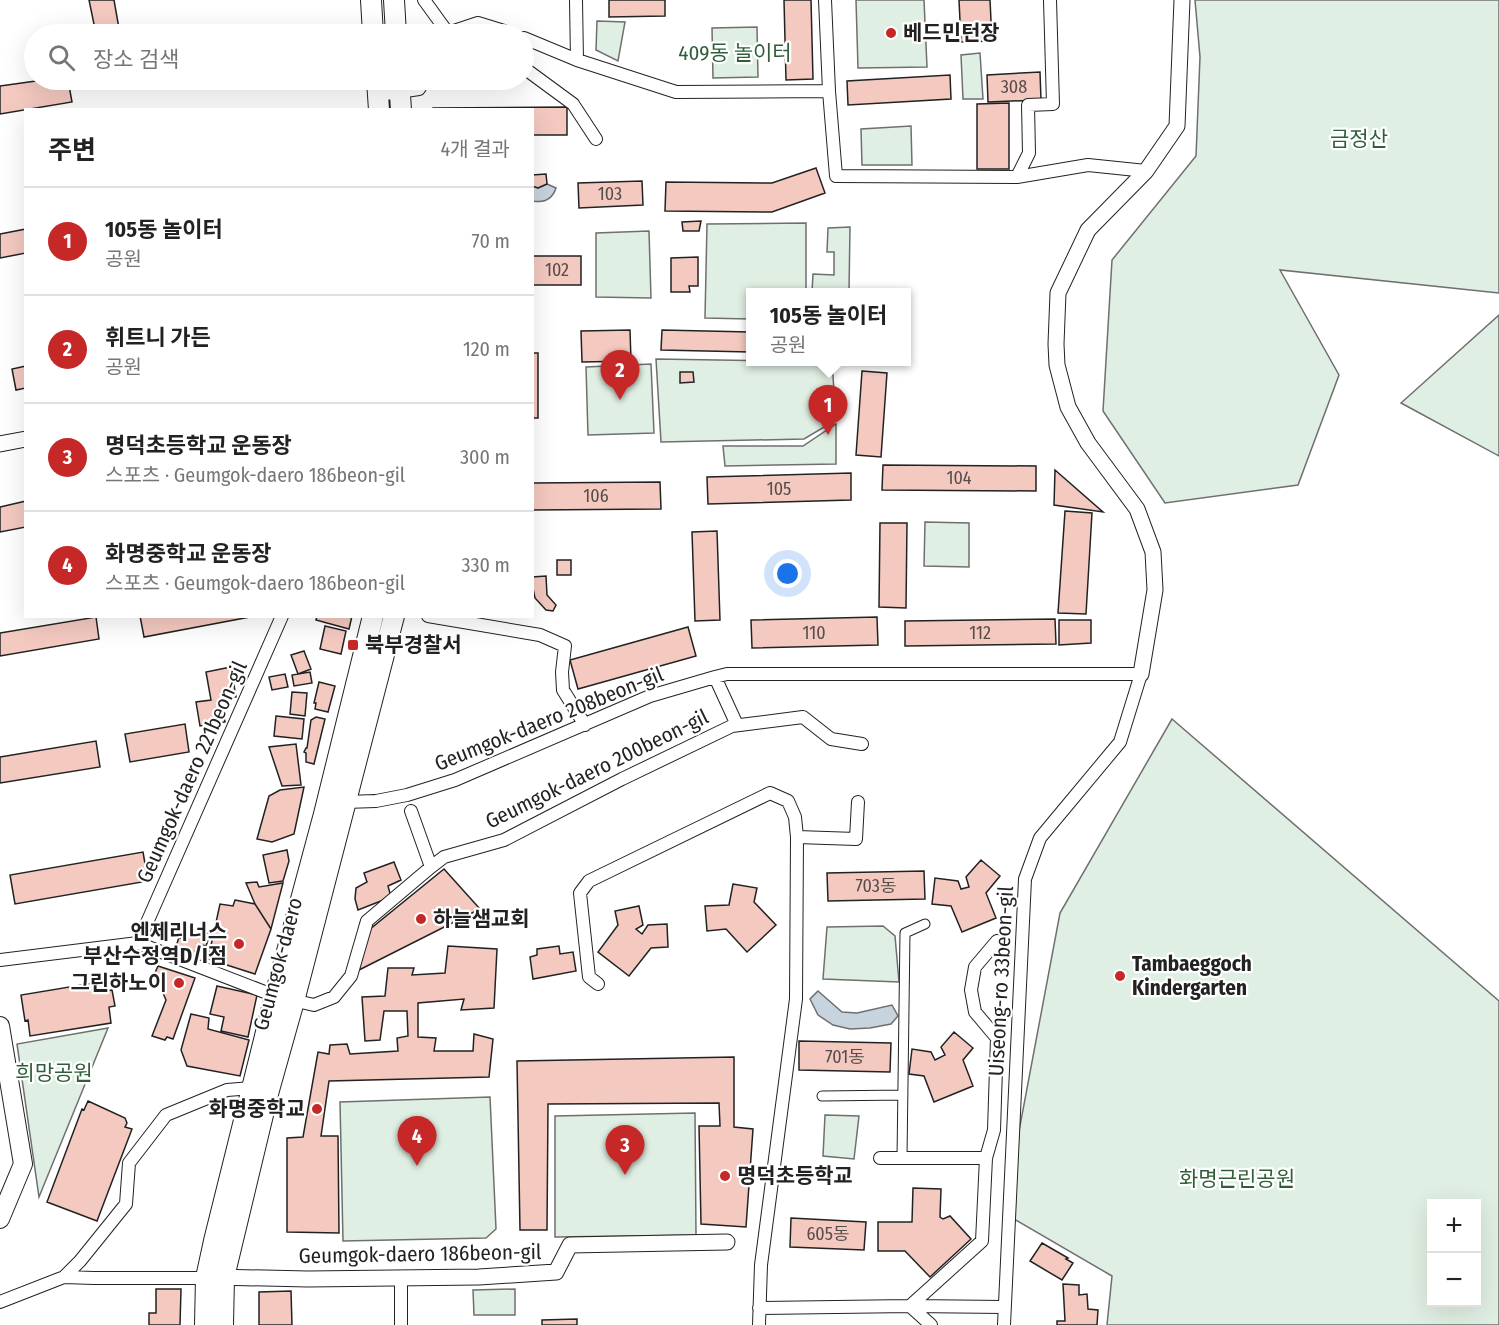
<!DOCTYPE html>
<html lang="ko">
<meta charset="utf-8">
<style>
:root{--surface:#fff;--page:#f2f2f2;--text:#222;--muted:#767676;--line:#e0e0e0;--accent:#c62828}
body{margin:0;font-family:"Fira Sans Condensed","Noto Sans KR",sans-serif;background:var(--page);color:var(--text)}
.controls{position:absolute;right:18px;bottom:18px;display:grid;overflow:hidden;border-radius:0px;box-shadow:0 6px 24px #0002}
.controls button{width:54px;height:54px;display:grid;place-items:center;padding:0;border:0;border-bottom:2px solid var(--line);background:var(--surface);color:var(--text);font:30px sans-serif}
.you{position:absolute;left:788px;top:574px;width:21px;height:21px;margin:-15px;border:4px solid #fff;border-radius:50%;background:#1a73e8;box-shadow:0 0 0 9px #1a73e833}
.badge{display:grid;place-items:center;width:39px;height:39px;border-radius:50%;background:var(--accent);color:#fff;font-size:20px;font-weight:700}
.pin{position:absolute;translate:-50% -50px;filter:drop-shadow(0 2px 3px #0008)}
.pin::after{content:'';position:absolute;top:32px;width:21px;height:18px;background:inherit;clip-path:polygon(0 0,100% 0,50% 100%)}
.popup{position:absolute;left:746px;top:288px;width:165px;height:78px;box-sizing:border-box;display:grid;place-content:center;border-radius:0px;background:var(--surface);filter:drop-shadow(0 2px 4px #0005);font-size:20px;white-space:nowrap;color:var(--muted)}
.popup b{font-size:22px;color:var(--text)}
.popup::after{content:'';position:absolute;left:50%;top:100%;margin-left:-12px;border:12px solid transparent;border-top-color:var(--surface)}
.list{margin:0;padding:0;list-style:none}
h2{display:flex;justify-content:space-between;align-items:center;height:78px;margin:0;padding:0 24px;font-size:26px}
h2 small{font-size:20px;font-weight:400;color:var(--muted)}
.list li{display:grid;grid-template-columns:39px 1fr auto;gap:18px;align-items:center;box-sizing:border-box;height:108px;padding:0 24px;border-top:2px solid var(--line)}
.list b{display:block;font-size:22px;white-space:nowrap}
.list p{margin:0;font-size:20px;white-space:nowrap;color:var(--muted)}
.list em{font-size:20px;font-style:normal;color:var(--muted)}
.icon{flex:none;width:33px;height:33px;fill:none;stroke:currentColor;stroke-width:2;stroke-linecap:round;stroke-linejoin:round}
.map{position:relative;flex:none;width:1499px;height:1325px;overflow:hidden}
.search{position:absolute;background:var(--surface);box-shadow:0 6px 24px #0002;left:24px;top:24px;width:510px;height:66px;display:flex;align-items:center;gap:15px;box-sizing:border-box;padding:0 21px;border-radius:33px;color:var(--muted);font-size:22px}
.panel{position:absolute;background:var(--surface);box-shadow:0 6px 24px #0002;left:24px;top:108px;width:510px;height:510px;border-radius:0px}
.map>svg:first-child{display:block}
.green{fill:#e0efe3;stroke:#6f6f6f;stroke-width:1.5;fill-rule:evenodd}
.water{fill:#c7d3dd;stroke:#6f6f6f;stroke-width:1.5}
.building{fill:#f3c9c0;stroke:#222;stroke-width:1.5}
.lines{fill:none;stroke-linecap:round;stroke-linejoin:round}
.pedestrian-casing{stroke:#222;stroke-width:11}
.minor-casing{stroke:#222;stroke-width:14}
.tertiary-casing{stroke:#222;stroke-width:17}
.secondary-casing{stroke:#222;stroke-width:20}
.primary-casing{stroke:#222;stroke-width:22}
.pedestrian{stroke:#fff;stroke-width:9}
.minor{stroke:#fff;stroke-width:12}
.tertiary{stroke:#fff;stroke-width:15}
.secondary{stroke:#fff;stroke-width:18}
.primary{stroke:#fff;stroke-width:20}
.poi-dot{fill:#c62828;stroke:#fff;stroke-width:2}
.labels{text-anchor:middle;stroke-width:4.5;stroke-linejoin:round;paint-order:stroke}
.number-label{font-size:18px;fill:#564c4a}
.poi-label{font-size:21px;font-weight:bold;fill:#222;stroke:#fff;text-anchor:start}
.park-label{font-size:21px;fill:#2f5e38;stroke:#fff}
.street-label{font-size:21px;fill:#222;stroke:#fff}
</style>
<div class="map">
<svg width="1499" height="1325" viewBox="0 0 1499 1325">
<rect width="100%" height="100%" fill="#fff"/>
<path class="green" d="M856,0H924L927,67L858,68Z
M1195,0H1499V293L1280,270L1339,375L1298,485L1165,503L1103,411L1112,260L1196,156L1200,57Z
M597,21L625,22L618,61L596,50Z
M757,27L758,77L713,78L712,28Z
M980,53L983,99H963L961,55Z
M911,126L912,165H862L861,129Z
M806,223V292H750V319L705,318L707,224Z
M850,227L849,292H812L813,274L834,275V252H827L828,228Z
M649,231L651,298L596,297V233Z
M1499,315V456L1401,403Z
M656,359L832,362L836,420L804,439L661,442Z
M651,364L654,433L588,435L586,367Z
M836,424V464L725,466L723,446H803Z
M925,522L969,523V567L924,566Z
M1172,719L1499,1001V1325H1107L1112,1276L1014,1219L1019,1131L1060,913ZM1432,1204H1476V1302H1432Z
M883,926L895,936L899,982L823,979L827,927Z
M108,1028L39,1197L17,1044Z
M490,1097L496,1229L486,1238L343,1241L340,1102Z
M695,1113L696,1235L555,1237V1116Z
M825,1115L859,1116L854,1159L823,1156Z
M515,1289V1315H474L473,1290Z"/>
<path class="water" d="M547,184L556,188C552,200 544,203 533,201L532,186L538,188Z
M818,991L842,1012L857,1013L892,1005L898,1016L891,1024L870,1028L850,1029L833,1025L818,1015L810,999Z"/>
<path class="building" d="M89,0H114L120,34H96Z
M609,0H665V16L609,17Z
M784,0H811L813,79L786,80Z
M959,0H990L992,41L961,42Z
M1040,72L1041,100L988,102L987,75Z
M950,75L951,99L848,105L847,81Z
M43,80H68L72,102L0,114V86Z
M174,80H214L175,85Z
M1009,103V169H977V104Z
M567,107V135H532V110H433V108Z
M816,168L825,193L772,212L665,211L666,182L772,183Z
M546,174L547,184L538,188L532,186V175Z
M642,181L643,205L579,208L578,183Z
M701,221L699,231H683L682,222Z
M26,229V253L0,258V234Z
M532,256H581V285H532Z
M698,257V286H689L690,292H671V258Z
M630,330L631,361L582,362L581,331Z
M662,330L750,332V352L661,350Z
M532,353H538V418H532Z
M26,366V388L16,390L12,369Z
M862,371L887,373L881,457L856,455Z
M680,372H693L694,382L680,383Z
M883,465L1036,466V491L882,490Z
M1055,470L1103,512L1054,505Z
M851,473V500L708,504L707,477Z
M660,482L661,509L532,510V483Z
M26,501V527L0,532V507Z
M1065,511L1092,513L1086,614L1058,613Z
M880,523H907L906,608L879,607Z
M717,531L720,620L695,621L692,532Z
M557,560H571V575H557Z
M546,576L547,595L556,605L553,611L546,610L535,598L532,584V577Z
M140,616H249L250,617L144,637Z
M317,616H352L349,629L316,620Z
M96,617L99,639L0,656V633Z
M877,617L878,645L752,648L751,620Z
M1055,619L1056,644L905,646V621Z
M1059,620H1091V643L1059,645Z
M325,626L346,631L341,654L320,649Z
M688,627L696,656L578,689L570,660Z
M304,651L311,669L298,674L291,655Z
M231,667L236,697L221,700L225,722L200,726L196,702L211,700L206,672Z
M310,672L312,683L294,686L292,675Z
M285,674L288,687L272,690L269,677Z
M319,682L335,686L328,712L315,709L316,703H314Z
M292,692L307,693L305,716L290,714Z
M276,716L304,719L302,739L274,736Z
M316,717L325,719L314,764L306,762V753L304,752L306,748H307L311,720Z
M185,724L189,752L130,762L125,734Z
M96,741L100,767L0,783V757Z
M296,744L301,785L282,786L269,747Z
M304,787L294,834L272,842L257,839L269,796L280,790Z
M287,850L289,861L283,881L269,883L263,855Z
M143,852L148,881L15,904L10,875Z
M981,860L1000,876L986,893L996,918L962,932L951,906L932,904L935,878L958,881L961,889L969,887L966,877Z
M394,862L401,880L388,886L391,897L358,910L355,899L356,888L367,882L364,873Z
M444,869L480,909L359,970L369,930Z
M924,871L925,899L828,901L827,873Z
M257,882L259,887L283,883L271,929L255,904L246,883Z
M733,884L757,888L754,902L776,925L747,952L726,929L707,931L705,906L729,905Z
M235,900L255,904L271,929L255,974L208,959L220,904L233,906Z
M639,906L643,925L636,929L642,934L648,925L667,924L668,947L651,948L629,976L598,952L618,925L615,911Z
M185,926L210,934L206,946L197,944L194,956L175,950L179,937L181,938Z
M448,946L497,949L494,1008L461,1010L464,999L418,1003V1037L436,1038L434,1051H473L474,1034L493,1039L489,1077L329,1081L321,1136H338L339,1233L287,1232V1138L303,1137L318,1052L329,1054L330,1045L347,1044L350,1054L398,1051L397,1038L408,1036L407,1011H384L380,1040L365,1041L362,997L385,996L388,968H414L412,975L445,973Z
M559,946L560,954L573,952L576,971L533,979L530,957L537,955V949Z
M158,966L195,978L173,1039L167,1037L165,1040L152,1036L166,1000L160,986L151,982Z
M105,981L107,991L112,990L115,1006L109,1007L111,1023L30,1036L28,1020L25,1021L21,995Z
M217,986L257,995L248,1037L221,1031L224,1017L210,1014Z
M191,1014L209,1018L208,1029L249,1040L240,1076L187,1066L181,1050Z
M954,1032L973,1048L963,1060L973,1086L934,1102L924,1076L909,1074L912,1049L931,1052L935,1060L945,1055L941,1047Z
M799,1041L891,1043L890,1072L799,1070Z
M734,1057V1127L753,1129L746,1227L701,1224L699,1126H720L719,1103L548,1104L547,1230H520L517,1061Z
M88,1101L125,1118L127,1123L125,1127L132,1129L97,1221L47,1202L82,1109L84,1110Z
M913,1188L941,1189L940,1217L943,1219L950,1216L971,1239L930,1277L905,1251H878V1222H912Z
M791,1218L866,1222L864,1250L790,1247Z
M1042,1243L1068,1258L1066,1259L1073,1263L1062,1280L1030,1261Z
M1063,1284L1079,1285V1295L1087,1294L1088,1309L1098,1310L1097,1325H1057V1321H1065Z
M156,1289H181L180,1325H149V1313H156Z
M291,1291L292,1325H259V1292Z
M577,1319V1325H542V1320Z"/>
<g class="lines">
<g class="pedestrian-casing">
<path id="pedestrian" d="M822,1096L903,1095
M902,1158L905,933L925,924"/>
</g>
<g class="minor-casing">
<path id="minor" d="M424,0L448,33L447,34
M576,0L577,60
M825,0L829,91L836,176L1017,177L1088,165L1146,171
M448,33L478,23L504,31L506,34
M524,38L577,60L676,92L829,91
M524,68L573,104L596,139
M378,95L419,89L424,80
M1017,177L1029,153L1028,105L1053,104L1050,0
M428,616L540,635L565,646L562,672L563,690L585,725
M715,677L727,674H1141L1120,742L1040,838L1025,879L1004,1325
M345,802L376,801L407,795L455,780L650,696L715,677L737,725
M411,811L431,867
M138,943L282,616
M0,960L138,943L275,996L314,1005L334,997L351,976L367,921L431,867L444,857L504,840L622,779L732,726L803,717L831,739L862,744
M598,984L589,977L580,893L589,881L770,793L788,801L795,817L797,837
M880,1158H986
M64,1277L94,1278H206
M401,1277V1325
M0,1302L64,1277L80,1261L126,1204L129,1163L166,1115L227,1090L252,1088
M759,1308L910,1306L1004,1307
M759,1325L761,1265L796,999L797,837L856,839L858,802
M931,1325L910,1306L982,1241L986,1158L994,1130L997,1038L975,1012L971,990L975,967L997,941"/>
</g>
<g class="tertiary-casing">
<path id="tertiary" d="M0,444L26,439
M1141,674L1155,590L1153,552L1137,509L1088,443L1068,407L1057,365L1056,344L1058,293L1088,230L1146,171L1177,126L1182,0
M215,1277L308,1279L479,1277L556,1272L570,1245L727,1242"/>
</g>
<g class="secondary-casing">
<path id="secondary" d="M0,1026L23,1164L0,1219"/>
</g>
<g class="primary-casing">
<path id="primary" d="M371,0L373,34
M394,0L396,34
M377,80L379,110
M399,80L401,110
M205,1325L206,1278L214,1241L275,996L324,814L373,616
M223,1325L224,1277L269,1090L294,1001L394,616"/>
</g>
<use href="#pedestrian" class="pedestrian"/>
<use href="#minor" class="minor"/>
<use href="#tertiary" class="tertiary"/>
<use href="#secondary" class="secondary"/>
<use href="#primary" class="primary"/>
</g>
<g class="poi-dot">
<circle cx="891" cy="33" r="6"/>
<rect x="347" y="639" width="12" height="12" rx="3"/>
<circle cx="421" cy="919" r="6"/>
<circle cx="239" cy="944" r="6"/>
<circle cx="1120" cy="976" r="6"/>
<circle cx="179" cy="983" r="6"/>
<circle cx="317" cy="1109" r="6"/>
<circle cx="725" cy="1176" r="6"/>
</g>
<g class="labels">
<g class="number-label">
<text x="1014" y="93">308</text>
<text x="610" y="200">103</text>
<text x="557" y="276">102</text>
<text x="959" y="484">104</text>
<text x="779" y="495">105</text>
<text x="596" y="502">106</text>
<text x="814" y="639">110</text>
<text x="980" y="639">112</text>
<text x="876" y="892">703동</text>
<text x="845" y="1063">701동</text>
<text x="828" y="1240">605동</text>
</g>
<g class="poi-label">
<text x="903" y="40">베드민턴장</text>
<text x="365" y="652">북부경찰서</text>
<text x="433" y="926">하늘샘교회</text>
<text x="227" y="939" text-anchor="end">엔제리너스<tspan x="227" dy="24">부산수정역D/I점</tspan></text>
<text x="1132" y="971">Tambaeggoch<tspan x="1132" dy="24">Kindergarten</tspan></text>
<text x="167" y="990" text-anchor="end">그린하노이</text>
<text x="305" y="1116" text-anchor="end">화명중학교</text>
<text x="737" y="1183">명덕초등학교</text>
</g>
<g class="park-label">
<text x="735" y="60">409동 놀이터</text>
<text x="1359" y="146">금정산</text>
<text x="54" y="1080">희망공원</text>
<text x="1237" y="1186">화명근린공원</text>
</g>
<g class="street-label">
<text transform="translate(549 719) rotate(-22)" y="7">Geumgok-daero 208beon-gil</text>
<text transform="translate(597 769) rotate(-26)" y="7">Geumgok-daero 200beon-gil</text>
<text transform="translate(192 772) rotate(-66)" y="7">Geumgok-daero 221beon-gil</text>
<text transform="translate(278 964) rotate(-75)" y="7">Geumgok-daero</text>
<text transform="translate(1001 981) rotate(-87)" y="7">Uiseong-ro 33beon-gil</text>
<text transform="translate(420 1254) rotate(-1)" y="7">Geumgok-daero 186beon-gil</text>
</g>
</g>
</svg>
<div class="controls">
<button>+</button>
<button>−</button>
</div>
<div class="you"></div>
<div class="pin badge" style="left:828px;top:435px">1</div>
<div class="popup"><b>105동 놀이터</b>공원</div>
<div class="pin badge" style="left:620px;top:400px">2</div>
<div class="pin badge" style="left:625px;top:1175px">3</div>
<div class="pin badge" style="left:417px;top:1166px">4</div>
<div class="search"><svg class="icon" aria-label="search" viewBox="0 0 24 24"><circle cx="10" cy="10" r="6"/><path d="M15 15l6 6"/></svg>장소 검색</div>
<section class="panel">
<h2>주변<small>4개 결과</small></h2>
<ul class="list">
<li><span class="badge">1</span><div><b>105동 놀이터</b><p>공원</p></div><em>70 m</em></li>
<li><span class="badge">2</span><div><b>휘트니 가든</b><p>공원</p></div><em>120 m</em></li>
<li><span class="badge">3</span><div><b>명덕초등학교 운동장</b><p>스포츠 · Geumgok-daero 186beon-gil</p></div><em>300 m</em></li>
<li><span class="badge">4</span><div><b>화명중학교 운동장</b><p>스포츠 · Geumgok-daero 186beon-gil</p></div><em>330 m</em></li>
</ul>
</section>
</div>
